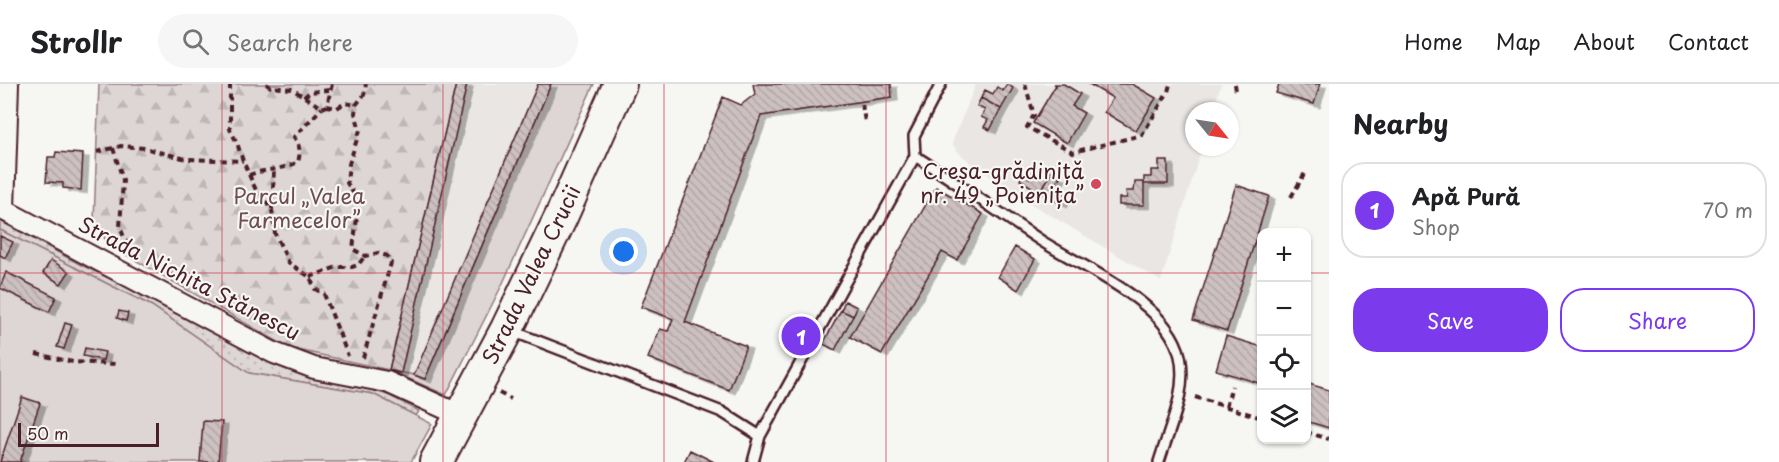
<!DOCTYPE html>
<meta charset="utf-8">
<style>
:root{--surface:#fff;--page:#f6f6f6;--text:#202124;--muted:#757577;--line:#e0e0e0;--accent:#7c3aed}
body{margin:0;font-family:"Playpen Sans",sans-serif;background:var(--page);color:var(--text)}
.controls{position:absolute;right:18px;bottom:18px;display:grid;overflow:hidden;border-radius:12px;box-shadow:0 2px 4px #0004}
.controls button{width:54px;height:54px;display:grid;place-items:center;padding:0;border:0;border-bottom:2px solid var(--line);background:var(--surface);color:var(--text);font:30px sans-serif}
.compass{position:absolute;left:1185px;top:18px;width:54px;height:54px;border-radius:50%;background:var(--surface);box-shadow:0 2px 4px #0004;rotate:120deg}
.scale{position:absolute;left:18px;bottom:15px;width:141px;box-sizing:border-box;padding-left:6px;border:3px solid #4a1f2b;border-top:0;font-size:16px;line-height:21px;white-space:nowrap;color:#4a1f2b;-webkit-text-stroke:4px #f6f6f2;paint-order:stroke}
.you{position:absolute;left:624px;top:168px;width:21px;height:21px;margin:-15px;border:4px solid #fff;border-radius:50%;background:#1a73e8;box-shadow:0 0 0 9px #1a73e833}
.badge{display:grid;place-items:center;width:39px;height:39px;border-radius:50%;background:var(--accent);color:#fff;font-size:20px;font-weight:700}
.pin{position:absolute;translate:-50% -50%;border:3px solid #fff;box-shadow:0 2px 6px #0006}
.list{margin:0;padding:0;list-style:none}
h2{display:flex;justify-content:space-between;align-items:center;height:78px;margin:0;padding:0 24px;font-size:26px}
h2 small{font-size:20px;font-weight:400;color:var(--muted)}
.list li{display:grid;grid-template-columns:39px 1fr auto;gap:18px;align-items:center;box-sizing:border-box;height:96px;margin:0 12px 12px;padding:0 12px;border:2px solid var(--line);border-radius:24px}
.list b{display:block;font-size:22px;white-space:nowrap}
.list p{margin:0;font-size:20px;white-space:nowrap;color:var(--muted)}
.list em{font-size:20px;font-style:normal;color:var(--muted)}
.actions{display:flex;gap:12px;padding:18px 24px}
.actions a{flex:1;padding:14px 0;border:2px solid var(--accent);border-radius:24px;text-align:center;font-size:21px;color:var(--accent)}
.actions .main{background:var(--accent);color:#fff}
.icon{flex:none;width:33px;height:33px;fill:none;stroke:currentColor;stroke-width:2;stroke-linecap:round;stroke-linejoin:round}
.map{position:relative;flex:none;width:1329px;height:378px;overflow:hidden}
header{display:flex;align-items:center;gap:36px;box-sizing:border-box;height:84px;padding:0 30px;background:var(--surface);border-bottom:2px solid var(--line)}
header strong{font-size:28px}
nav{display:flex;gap:33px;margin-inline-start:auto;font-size:21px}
.search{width:420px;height:54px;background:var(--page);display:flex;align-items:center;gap:15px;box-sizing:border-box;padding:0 21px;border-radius:33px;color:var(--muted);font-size:22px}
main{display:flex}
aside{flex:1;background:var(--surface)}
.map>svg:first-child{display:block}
.built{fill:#e9e6e3}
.grass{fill:url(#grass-dots);stroke:#947a80;stroke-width:1.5}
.forest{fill:url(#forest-firs);stroke:#947a80;stroke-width:1.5}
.green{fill:#ddd6d5;stroke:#947a80;stroke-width:1.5}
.building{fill:url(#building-back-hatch);stroke:#4a1f2b;stroke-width:1.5;filter:url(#shadow)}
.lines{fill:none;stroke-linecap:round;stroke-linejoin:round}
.service-casing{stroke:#4a1f2b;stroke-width:14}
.minor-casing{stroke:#4a1f2b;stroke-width:24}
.primary-casing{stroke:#4a1f2b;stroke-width:36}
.path{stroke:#4a1f2b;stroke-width:4;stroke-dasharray:6 4.5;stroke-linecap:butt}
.service{stroke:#f6f6f2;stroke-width:9}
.minor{stroke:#f6f6f2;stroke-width:20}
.primary{stroke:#f6f6f2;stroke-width:32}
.grid{fill:none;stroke:#d1495b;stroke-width:1.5;stroke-opacity:0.55}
.poi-dot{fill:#d1495b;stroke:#f6f6f2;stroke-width:2}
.labels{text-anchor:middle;stroke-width:4.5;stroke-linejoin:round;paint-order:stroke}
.poi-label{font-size:21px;fill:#4a1f2b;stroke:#f6f6f2;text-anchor:end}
.park-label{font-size:21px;fill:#6f4d56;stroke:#f6f6f2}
.street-label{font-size:21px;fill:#4a1f2b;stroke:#f6f6f2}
</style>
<header>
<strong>Strollr</strong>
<div class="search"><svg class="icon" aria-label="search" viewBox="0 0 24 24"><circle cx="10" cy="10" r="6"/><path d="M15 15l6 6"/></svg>Search here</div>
<nav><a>Home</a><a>Map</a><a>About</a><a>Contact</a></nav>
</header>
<main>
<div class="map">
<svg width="1329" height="378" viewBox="0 0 1329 378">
<defs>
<pattern id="grass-dots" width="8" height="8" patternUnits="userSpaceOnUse" patternTransform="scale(1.5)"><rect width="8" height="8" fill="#ddd6d5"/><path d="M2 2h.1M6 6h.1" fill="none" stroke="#bfb7b7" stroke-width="1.8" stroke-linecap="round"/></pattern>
<pattern id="forest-firs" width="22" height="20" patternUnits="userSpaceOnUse" patternTransform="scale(1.5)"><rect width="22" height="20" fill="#ddd6d5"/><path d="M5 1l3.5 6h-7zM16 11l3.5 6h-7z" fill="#bfb7b7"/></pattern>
<pattern id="building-back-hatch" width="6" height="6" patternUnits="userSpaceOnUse" patternTransform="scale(1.5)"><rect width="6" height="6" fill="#ccc1c0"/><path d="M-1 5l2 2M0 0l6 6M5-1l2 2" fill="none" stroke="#b1a5a5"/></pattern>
<filter id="shadow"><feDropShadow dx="6" dy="3.5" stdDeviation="0" flood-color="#0004"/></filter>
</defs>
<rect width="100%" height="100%" fill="#f6f6f2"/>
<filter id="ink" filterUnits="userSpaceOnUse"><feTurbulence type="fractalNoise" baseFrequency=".0167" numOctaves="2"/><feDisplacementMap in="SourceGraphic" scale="12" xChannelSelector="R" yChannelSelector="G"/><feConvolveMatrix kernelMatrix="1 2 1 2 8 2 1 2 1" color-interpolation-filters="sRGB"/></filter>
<g filter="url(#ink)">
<path class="built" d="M456,0H551L425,295L414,291L389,286Z
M976,0H1221L1213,27H1194V63H1202L1161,197L1030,119L972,80L957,67L952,59Z"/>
<path class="grass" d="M0,137L83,182L151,213L252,269L288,286L363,302L390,312L419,327L416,332L373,310L249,289L152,222L0,146Z"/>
<path class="forest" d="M99,0H456L389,286L289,264L109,161L94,138Z"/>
<path class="green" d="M551,0H594L502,201L446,311L389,286L414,291L425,295Z
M0,146L152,222L249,289L373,310L432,340L411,378H0Z"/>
<path class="building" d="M456,0H467L401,289L389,286Z
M538,0H551L425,295L414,291Z
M753,0H891L892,13L761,32L685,238L746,262L729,306L648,274L660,245L668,247L673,235L641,223L723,13L741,21L755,10Z
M1007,0L1013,4L1001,25L981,14L985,6L993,10L997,3L1003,7Z
M1054,0H1064L1080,10L1072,22L1084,29L1067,59L1033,39L1056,1Z
M1089,0H1132L1156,14L1136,47L1104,28L1113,14Z
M1279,0H1320L1314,20L1276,9Z
M981,14L1001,25L990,46L984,43L988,36L981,33L985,26L977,22Z
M56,68L83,70L81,106L63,104V99L46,98L48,73H55Z
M1159,77H1168V100H1144V93H1151V86H1159Z
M1044,83L1052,88L1040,108L1020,96L1023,90L1029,94L1033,87L1040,91Z
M1052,88L1060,93L1055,100L1062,104L1058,111L1064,115L1061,120L1040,108Z
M1135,98H1144V121H1119V114H1127L1126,107H1134Z
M1236,101L1269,112L1227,247L1193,236Z
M936,103L983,130L957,176L942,168L882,270L850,253Z
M0,152L13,158L5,174L0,171Z
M1015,163L1035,175L1018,206L998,193Z
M51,176L69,188L61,200L43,189Z
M6,188L56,213L49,228L0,204Z
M845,217L857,223L853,232L841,226Z
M841,226L853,232L835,266L823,260Z
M119,227L128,229L126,237L117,234Z
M65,239L72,241L64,265L57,263Z
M1226,252L1262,263V300L1216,286Z
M85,264L105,268L103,276L83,272Z
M1306,299L1329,306V344L1306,337Z
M22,313L40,319L20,378H0Z
M203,337L222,338L218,378H200Z
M690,366L714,378H684Z"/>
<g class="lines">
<g class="service-casing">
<path id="service" d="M915,72C958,99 998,128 1040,156C1083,184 1167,217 1180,272C1188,307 1169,345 1159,378
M512,247L722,328L760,352
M753,378L760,352L915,72L914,52L941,0"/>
</g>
<g class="minor-casing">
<path id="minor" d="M0,124L274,269L314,284L387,298L462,332
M4,125L8,0"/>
</g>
<g class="primary-casing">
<path id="primary" d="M436,378L507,245L561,133L620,0"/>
</g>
<path class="path" d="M230,0V45L237,59L243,77L255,104L272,126L275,150L289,179L310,193L315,205L324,210L348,272
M266,0L271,3L292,5L322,24L327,22L332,0
M1025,0L1034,31L1027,43L1073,68L1142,51L1168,8L1170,0
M1235,0L1236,7
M304,13L310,8L329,6
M862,20L865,38
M327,22L337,24L345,19L356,21
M113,64L123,96L120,143L132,173
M97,68L121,62L144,64L186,75L243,77
M249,91C265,85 283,86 298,78C301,67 300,62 294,53L322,24
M1291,113L1305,89
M272,125L274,84
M310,193L337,183H352L358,181L365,172
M36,270L73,278L117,280
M363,274L391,179L387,172L378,169L365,172L353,165L359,118L347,99L349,80L360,46L355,29L356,21L364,11L366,0
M499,309L511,315
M1195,313L1262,334
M1226,323L1232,302
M1306,348L1329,355"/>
<use href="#service" class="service"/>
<use href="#minor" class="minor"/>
<use href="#primary" class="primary"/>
</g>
</g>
<path class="grid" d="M222,0V378M443,0V378M664,0V378M886,0V378M1108,0V378M0,189H1262M1306,189H1329"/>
<circle class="poi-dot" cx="1096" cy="100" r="6"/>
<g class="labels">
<g class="poi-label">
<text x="1084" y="95">Creșa-grădiniță<tspan x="1084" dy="24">nr. 49 „Poienița”</tspan></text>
</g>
<g class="park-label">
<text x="299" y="120">Parcul „Valea<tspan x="299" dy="24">Farmecelor”</tspan></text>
</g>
<g class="street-label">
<text transform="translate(532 191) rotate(-64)" y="7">Strada Valea Crucii</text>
<text transform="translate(189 195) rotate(27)" y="7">Strada Nichita Stănescu</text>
</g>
</g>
</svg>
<div class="controls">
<button>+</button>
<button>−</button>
<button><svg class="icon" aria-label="locate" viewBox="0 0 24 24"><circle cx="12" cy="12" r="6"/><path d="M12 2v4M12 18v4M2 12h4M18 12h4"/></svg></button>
<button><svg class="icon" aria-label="layers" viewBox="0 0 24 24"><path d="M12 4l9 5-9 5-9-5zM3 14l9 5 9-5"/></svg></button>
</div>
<svg class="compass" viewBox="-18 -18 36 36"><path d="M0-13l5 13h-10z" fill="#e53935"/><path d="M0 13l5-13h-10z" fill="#757577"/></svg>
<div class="scale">50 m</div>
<div class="you"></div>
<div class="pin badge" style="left:801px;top:252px">1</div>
</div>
<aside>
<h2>Nearby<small></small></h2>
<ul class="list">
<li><span class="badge">1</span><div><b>Apă Pură</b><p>Shop</p></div><em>70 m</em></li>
</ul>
<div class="actions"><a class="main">Save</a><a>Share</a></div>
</aside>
</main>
